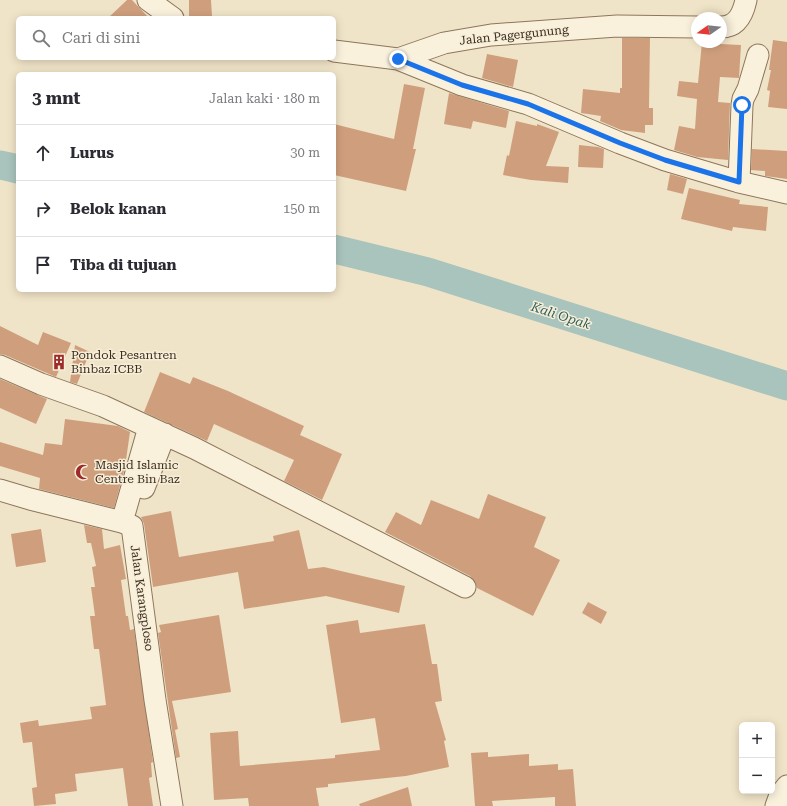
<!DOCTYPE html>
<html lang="id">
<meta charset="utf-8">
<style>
:root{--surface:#fff;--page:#f7f7f7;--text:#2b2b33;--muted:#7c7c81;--line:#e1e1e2}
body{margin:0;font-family:"Roboto Serif",serif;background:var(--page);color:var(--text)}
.controls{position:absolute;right:12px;bottom:12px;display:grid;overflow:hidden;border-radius:6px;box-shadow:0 2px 10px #0003}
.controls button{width:36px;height:36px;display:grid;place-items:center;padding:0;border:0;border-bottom:1px solid var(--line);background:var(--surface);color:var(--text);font:20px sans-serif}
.compass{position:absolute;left:691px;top:12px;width:36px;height:36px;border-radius:50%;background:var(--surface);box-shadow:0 2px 10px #0003;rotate:256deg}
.stop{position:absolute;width:12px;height:12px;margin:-9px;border:3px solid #1a73e8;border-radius:50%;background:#fff}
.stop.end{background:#1a73e8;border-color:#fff;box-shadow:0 1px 4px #0008}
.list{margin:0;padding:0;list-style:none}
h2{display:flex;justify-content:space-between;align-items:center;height:52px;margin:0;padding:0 16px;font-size:17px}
h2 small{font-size:13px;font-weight:400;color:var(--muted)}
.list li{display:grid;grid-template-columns:26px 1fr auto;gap:12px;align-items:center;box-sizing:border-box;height:56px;padding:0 16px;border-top:1px solid var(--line)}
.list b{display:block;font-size:15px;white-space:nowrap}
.list em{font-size:13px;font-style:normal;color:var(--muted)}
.icon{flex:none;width:22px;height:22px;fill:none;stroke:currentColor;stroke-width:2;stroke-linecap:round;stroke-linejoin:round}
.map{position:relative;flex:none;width:787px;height:806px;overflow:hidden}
.search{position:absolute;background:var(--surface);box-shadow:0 2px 10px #0003;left:16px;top:16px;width:320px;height:44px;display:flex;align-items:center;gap:10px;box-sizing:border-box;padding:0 14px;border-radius:6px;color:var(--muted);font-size:15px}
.panel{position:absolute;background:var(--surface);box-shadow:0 2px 10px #0003;left:16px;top:72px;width:320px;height:220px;border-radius:6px}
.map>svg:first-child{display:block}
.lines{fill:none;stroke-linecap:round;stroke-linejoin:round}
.river{stroke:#a9c4bc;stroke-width:29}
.building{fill:#cf9f7d}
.minor-casing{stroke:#8d765c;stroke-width:23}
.minor{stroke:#faf1dc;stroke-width:21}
.route{stroke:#1a73e8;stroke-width:5}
.labels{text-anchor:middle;stroke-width:3;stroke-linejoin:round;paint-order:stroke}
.street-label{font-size:12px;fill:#3d2e20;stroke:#f7eed8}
.poi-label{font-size:12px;fill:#3d2e20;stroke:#f7eed8;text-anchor:start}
.water-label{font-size:13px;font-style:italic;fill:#2f5d5a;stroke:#f7eed8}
</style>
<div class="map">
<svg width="787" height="806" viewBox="0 0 787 806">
<rect width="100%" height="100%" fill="#f0e4c8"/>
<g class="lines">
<path class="river" d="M0,165L18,169
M334,249L428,272L787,386"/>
</g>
<path class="building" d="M127,0H132L149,18H108Z
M189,0H211L212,16H189Z
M622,38H650L649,108H653V125H645V133L621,130L600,121L601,116L581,113L583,89L620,93V88H622Z
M773,40L787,42V109L768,107L770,91L767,90L771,70H769Z
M702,42H720V44L741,45L739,78L720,77L718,102L730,103L728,160L697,157L674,150L679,126L695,129L697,99L677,96L679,81L698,83Z
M487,54L518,60L513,87L482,78Z
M404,84L425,88L413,149H416L406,191L334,175V124L394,139Z
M449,93L509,111L506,128L473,121L471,129L444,124Z
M516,121L537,126V124L559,132L546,166L569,167L568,183L531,180L503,175L507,155L509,156Z
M579,145L598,147L604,149L603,168L578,167Z
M752,149L787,151V179L765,176V171L751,170Z
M670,174L687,179L683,194L667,190Z
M689,188L740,200L739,204L768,207L766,231L733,227L732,231L681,219Z
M0,326L38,345L43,332L71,343L56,377L5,355L0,354Z
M75,345L90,352L77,384L70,382Z
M160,372L190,384L193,377L228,391L304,426L300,435L342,454L322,500L284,481L294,460L214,424L207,441L144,412Z
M0,379L47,399L36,424L0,408Z
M65,419L118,426L130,432L125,467L114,508L39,489L40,478L0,466V442L43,455L45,443L62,445Z
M488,494L546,517L534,547L560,560L533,616L477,588L475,581L470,576L385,532L396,512L421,525L431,500L479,519Z
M171,511L179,557L274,541L273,536L299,530L308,569L324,567L405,586L399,613L326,596L244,609L238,572L153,587L144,524L141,517Z
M84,525L102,529L104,549L120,545L126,579L121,580L126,616H128L130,630L134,629L153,762L151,763L152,777L149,778L153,806H128L123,768L75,774L77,791L55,794L56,804L34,806L32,788L37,787L32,742L23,743L20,723L38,720L39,726L92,719L90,707L106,705L99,649H94L90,616H95L91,587H95L92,567L96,566L91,543H87Z
M41,529L46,562L16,567L11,534Z
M588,602L607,612L601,624L582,613Z
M219,615L231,692L172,701L178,729L175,730L180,757L176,758L158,633L161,632L159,625Z
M358,620L360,633L425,624L432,664H437L442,701L435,702L446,740L444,741L449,767L406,776L328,784V787L316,788L319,806H249L248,798L214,800L210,733L238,731L240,766L335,758V755L380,750L375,718L341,723L326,625Z
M488,752V757L529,754V766L558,764V770L573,769L576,806H555V797L492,801L493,806H475L471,753Z
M408,787L412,806H360L359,804Z"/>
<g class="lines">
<g class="minor-casing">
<path id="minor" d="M148,0L173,18
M721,27C737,27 743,14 746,0
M334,51L398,59L444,43L491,35L617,26L697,27
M398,59L462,85L528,104L620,143L665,160L739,182L787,193
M739,182L742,105L743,99L748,89L758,55
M0,366L41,384L103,406L194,448L465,587
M144,488L165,434
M0,490L30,499L122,522L132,526L155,700L172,806
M122,522L149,427
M776,806L780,795L787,786"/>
</g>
<use href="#minor" class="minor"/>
</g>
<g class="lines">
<path class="route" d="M398,59L462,85L528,104L620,143L665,160L739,182L742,105"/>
</g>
<defs>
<g id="building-bare" transform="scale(1.2)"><path d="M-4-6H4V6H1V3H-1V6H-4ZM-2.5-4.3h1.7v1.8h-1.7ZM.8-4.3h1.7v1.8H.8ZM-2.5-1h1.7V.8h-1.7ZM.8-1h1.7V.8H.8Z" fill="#9e2a2b" stroke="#f7eed8" stroke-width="2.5" paint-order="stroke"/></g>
<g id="mosque-bare" transform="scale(1.2)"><path d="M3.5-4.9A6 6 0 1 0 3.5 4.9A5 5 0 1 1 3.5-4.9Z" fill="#9e2a2b" stroke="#f7eed8" stroke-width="2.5" paint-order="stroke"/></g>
</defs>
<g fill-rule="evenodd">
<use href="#building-bare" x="59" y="362"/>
<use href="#mosque-bare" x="83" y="472"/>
</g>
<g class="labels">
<g class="street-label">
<text transform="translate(514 35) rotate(-6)" y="4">Jalan Pagergunung</text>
<text transform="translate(142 598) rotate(82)" y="4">Jalan Karangploso</text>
</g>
<g class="poi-label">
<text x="71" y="359">Pondok Pesantren<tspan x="71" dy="14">Binbaz ICBB</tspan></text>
<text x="95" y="469">Masjid Islamic<tspan x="95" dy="14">Centre Bin Baz</tspan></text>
</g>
<g class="water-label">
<text transform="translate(561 315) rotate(18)" y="5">Kali Opak</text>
</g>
</g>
</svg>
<div class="controls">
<button>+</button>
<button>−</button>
</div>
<svg class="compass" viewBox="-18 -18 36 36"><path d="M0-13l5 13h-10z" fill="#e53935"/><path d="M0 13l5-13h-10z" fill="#7c7c81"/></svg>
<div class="stop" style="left:742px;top:105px"></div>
<div class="stop end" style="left:398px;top:59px"></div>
<div class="search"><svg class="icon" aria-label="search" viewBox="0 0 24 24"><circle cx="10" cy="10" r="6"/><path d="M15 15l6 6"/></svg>Cari di sini</div>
<section class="panel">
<h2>3 mnt<small>Jalan kaki · 180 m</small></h2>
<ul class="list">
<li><svg class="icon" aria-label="ahead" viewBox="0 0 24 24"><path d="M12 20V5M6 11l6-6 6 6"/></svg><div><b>Lurus</b></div><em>30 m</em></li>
<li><svg class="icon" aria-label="right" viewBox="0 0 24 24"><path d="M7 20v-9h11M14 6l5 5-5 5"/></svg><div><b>Belok kanan</b></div><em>150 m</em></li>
<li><svg class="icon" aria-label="arrive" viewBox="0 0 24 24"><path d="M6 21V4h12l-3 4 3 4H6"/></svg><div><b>Tiba di tujuan</b></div></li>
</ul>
</section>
</div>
